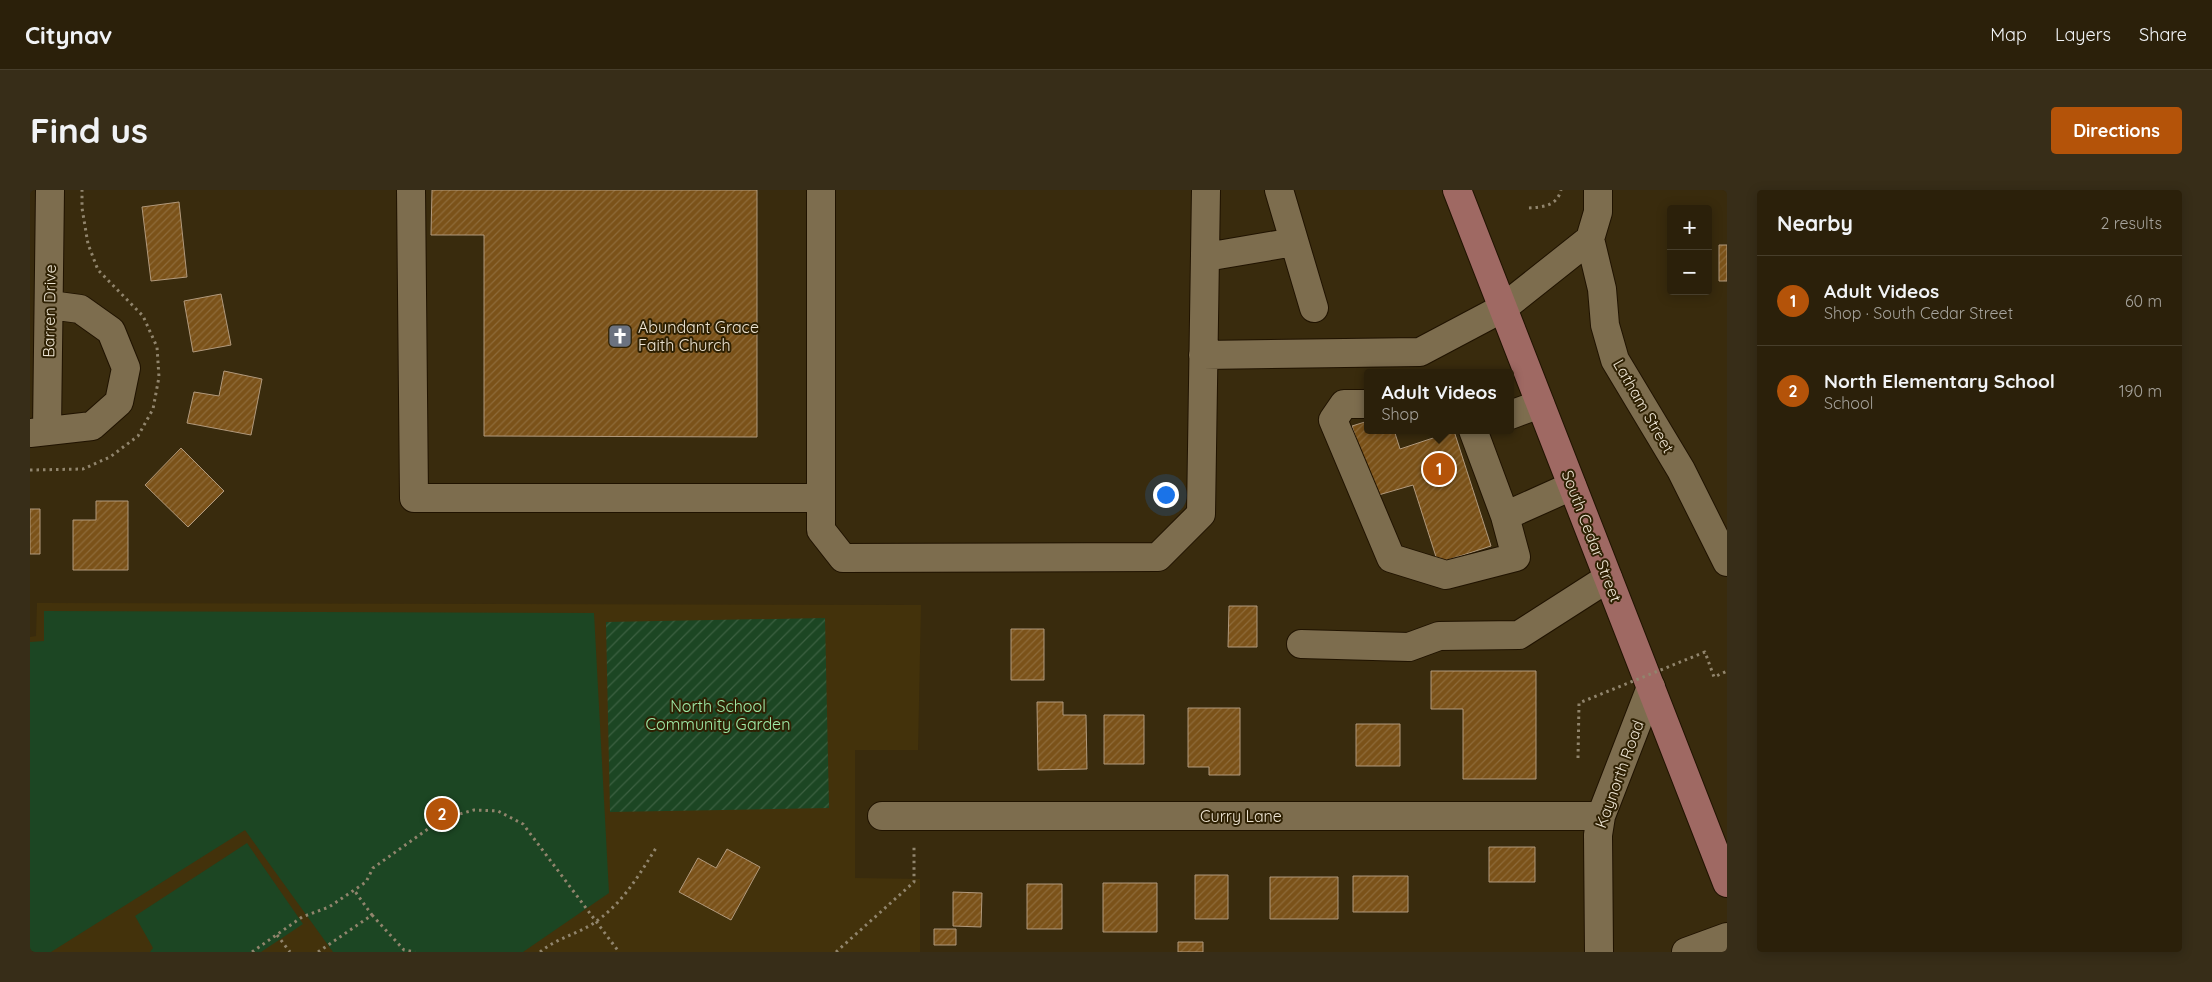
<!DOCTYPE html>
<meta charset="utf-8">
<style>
:root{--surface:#2b200a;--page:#372d18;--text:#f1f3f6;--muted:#a6a39c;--line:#473e2b;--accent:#b45309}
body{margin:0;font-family:Quicksand,sans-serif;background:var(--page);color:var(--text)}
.controls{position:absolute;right:15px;top:15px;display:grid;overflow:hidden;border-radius:5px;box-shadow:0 2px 12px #0003}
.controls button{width:45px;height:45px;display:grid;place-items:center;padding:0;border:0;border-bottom:1px solid var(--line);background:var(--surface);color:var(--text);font:25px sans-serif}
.you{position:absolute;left:1135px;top:304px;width:18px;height:18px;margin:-12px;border:4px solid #fff;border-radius:50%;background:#1a73e8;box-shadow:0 0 0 8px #1a73e833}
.badge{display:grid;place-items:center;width:32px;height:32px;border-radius:50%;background:var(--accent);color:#fff;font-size:16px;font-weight:700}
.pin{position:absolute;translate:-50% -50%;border:2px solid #fff;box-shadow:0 1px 5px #0006}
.popup{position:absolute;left:1334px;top:179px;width:150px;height:65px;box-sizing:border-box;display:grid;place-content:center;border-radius:5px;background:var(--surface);filter:drop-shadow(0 1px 4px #0005);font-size:16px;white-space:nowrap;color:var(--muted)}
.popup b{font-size:19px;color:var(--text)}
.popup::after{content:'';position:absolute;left:50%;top:100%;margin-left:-10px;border:10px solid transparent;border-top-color:var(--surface)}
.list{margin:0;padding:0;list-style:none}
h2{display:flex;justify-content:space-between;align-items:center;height:65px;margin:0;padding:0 20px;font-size:21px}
h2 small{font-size:16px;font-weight:400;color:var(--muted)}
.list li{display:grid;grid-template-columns:32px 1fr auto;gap:15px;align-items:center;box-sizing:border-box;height:90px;padding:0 20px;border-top:1px solid var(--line)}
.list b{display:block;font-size:19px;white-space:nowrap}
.list p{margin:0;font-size:16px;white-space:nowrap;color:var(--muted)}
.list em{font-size:16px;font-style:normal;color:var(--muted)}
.map{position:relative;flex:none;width:1697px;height:762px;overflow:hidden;border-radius:5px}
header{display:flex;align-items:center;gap:30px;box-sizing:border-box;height:70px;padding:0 25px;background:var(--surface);border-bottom:1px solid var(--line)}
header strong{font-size:24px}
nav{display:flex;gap:28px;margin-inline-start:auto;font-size:18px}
.intro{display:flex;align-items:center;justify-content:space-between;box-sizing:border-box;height:120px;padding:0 30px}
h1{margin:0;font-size:35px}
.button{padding:12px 22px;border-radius:5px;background:var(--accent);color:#fff;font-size:18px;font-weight:700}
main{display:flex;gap:30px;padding:0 30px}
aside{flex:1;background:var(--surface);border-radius:5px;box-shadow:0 2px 12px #0003}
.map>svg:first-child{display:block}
.built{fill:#43320b}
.park{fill:#1c4623}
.garden{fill:url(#garden-furrows)}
.building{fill:url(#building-hatch);stroke:#b1997c}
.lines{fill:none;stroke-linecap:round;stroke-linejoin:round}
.minor-casing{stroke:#201300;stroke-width:30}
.major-casing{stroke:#201300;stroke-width:30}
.path{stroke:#91856d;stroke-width:3;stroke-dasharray:2.5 4;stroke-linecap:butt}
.minor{stroke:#7d6d4e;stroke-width:28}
.major{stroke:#9f6963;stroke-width:28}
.path-bridge{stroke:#91856d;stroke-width:3;stroke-dasharray:2.5 4;stroke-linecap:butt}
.labels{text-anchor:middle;stroke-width:4;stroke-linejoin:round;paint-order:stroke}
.street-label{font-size:16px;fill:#ede4d3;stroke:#2f2103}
.poi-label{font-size:16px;fill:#ede4d3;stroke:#2f2103;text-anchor:start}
.park-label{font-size:16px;fill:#a0eca9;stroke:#2f2103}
</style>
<header>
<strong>Citynav</strong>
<nav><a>Map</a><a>Layers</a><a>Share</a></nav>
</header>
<div class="intro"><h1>Find us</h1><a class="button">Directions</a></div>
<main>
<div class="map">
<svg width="1697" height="762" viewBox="0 0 1697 762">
<defs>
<pattern id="garden-furrows" width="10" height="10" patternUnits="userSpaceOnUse" patternTransform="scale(1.25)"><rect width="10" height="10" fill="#1c4623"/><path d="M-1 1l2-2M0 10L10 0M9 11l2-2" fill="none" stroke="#3d6142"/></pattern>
<pattern id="building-hatch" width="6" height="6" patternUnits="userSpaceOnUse" patternTransform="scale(1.25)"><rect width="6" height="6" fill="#7b5219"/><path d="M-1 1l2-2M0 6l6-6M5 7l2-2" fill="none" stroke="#8e6b3a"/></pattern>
</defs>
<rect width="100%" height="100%" fill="#392b0d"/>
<path class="built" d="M7,413L891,415L888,560H825V688L890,689V762H0V447L6,446Z"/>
<path class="park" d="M14,421L564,423L579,703L493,762H303L215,640L21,762H0V452L14,451Z
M217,653L273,734L231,762H120L123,758L105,726Z"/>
<path class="garden" d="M795,428L799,618L580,622L576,432Z"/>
<path class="building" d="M402,0H727V247L454,246V45H401Z
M149,12L157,87L121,91L112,17Z
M1689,55H1697V91H1689Z
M191,104L201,155L163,162L154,111Z
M194,181L232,189L221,245L157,233L164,202L189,206Z
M1338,231V240H1364L1370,259L1424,241L1461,356L1408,373L1383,295L1345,306L1322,236Z
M151,258L194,301L158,337L115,295Z
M66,311H98V380H43V330H66Z
M0,319H10V364H0Z
M1199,416H1227V457H1198Z
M981,439H1014V490H981Z
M1401,481H1506V589H1433V519H1401Z
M1007,512H1033V525H1056L1057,579L1008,580Z
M1158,518H1210V585H1179V577H1158Z
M1074,525H1114V574H1074Z
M1326,534H1370V576H1326Z
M1459,657H1505V692H1459Z
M697,659L730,677L701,730L649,702L668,668L686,678Z
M1165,685H1198V729H1165Z
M1323,686H1378V722H1323Z
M1240,687H1308V729H1240Z
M1073,693H1127V742H1073Z
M997,694H1032V739H997Z
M923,702L952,703L951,737L923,736Z
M904,739H926V755H904Z
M1148,752H1173V762H1148Z"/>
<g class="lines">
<g class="minor-casing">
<path id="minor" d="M381,0L384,308H791
M791,0V340L813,368L1128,367L1171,324L1176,0
M1249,0L1284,118
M1560,49L1572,99L1575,135L1585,170L1651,280L1697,372
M1176,67L1264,52
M1173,165L1390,162L1473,118L1560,49L1568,22V0
M1338,214H1314L1303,230L1361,368L1416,385L1486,367L1475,326L1443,240
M1480,225L1510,214
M17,241L20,0
M0,243L62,236L89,212L96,178L81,141L50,119L20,115
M1475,326L1542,296
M1271,454L1379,457L1409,446L1489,445L1578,388
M852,626H1571
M1569,762L1568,645L1571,626L1621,497
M1656,762L1697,747"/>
</g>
<g class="major-casing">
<path id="major" d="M1427,0L1697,693"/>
</g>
<path class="path" d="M1499,18C1513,17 1527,16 1531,0
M0,280L53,279L80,267L108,246L123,219L129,187L127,157L113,126L68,80L58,54L52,18V0
M342,725L374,760L385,762
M247,745L260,762
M222,762L272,727L299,717L336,692L343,678L412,629L444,620L468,621L493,634L589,762
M288,762L342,725L324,700
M510,762C528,747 550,744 568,730C594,711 609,685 626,658
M806,762L884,692V655"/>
<use href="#minor" class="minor"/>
<use href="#major" class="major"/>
<path class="path-bridge" d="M1548,568L1549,513L1675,462L1684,487L1697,481"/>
</g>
<defs>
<g id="church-square" transform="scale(1.25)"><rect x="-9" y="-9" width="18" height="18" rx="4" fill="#6b7280" stroke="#2f2103"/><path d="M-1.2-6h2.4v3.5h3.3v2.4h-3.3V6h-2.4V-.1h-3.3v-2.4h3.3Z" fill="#fff"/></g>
</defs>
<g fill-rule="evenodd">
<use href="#church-square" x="590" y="146"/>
</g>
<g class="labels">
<g class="street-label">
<text transform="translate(19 121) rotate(-89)" y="6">Barren Drive</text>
<text transform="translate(1614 216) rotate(60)" y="6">Latham Street</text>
<text transform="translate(1562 346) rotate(69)" y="6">South Cedar Street</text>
<text transform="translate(1589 584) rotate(-70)" y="6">Kaynorth Road</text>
<text x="1211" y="632">Curry Lane</text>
</g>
<g class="poi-label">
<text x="608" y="143">Abundant Grace<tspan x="608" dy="18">Faith Church</tspan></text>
</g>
<g class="park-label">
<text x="688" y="522">North School<tspan x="688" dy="18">Community Garden</tspan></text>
</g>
</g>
</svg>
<div class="controls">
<button>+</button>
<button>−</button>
</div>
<div class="you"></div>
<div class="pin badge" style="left:1409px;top:279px">1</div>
<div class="popup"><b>Adult Videos</b>Shop</div>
<div class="pin badge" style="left:412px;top:624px">2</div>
</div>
<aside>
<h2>Nearby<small>2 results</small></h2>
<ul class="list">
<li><span class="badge">1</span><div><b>Adult Videos</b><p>Shop · South Cedar Street</p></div><em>60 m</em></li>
<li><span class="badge">2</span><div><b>North Elementary School</b><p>School</p></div><em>190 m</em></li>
</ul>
</aside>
</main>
